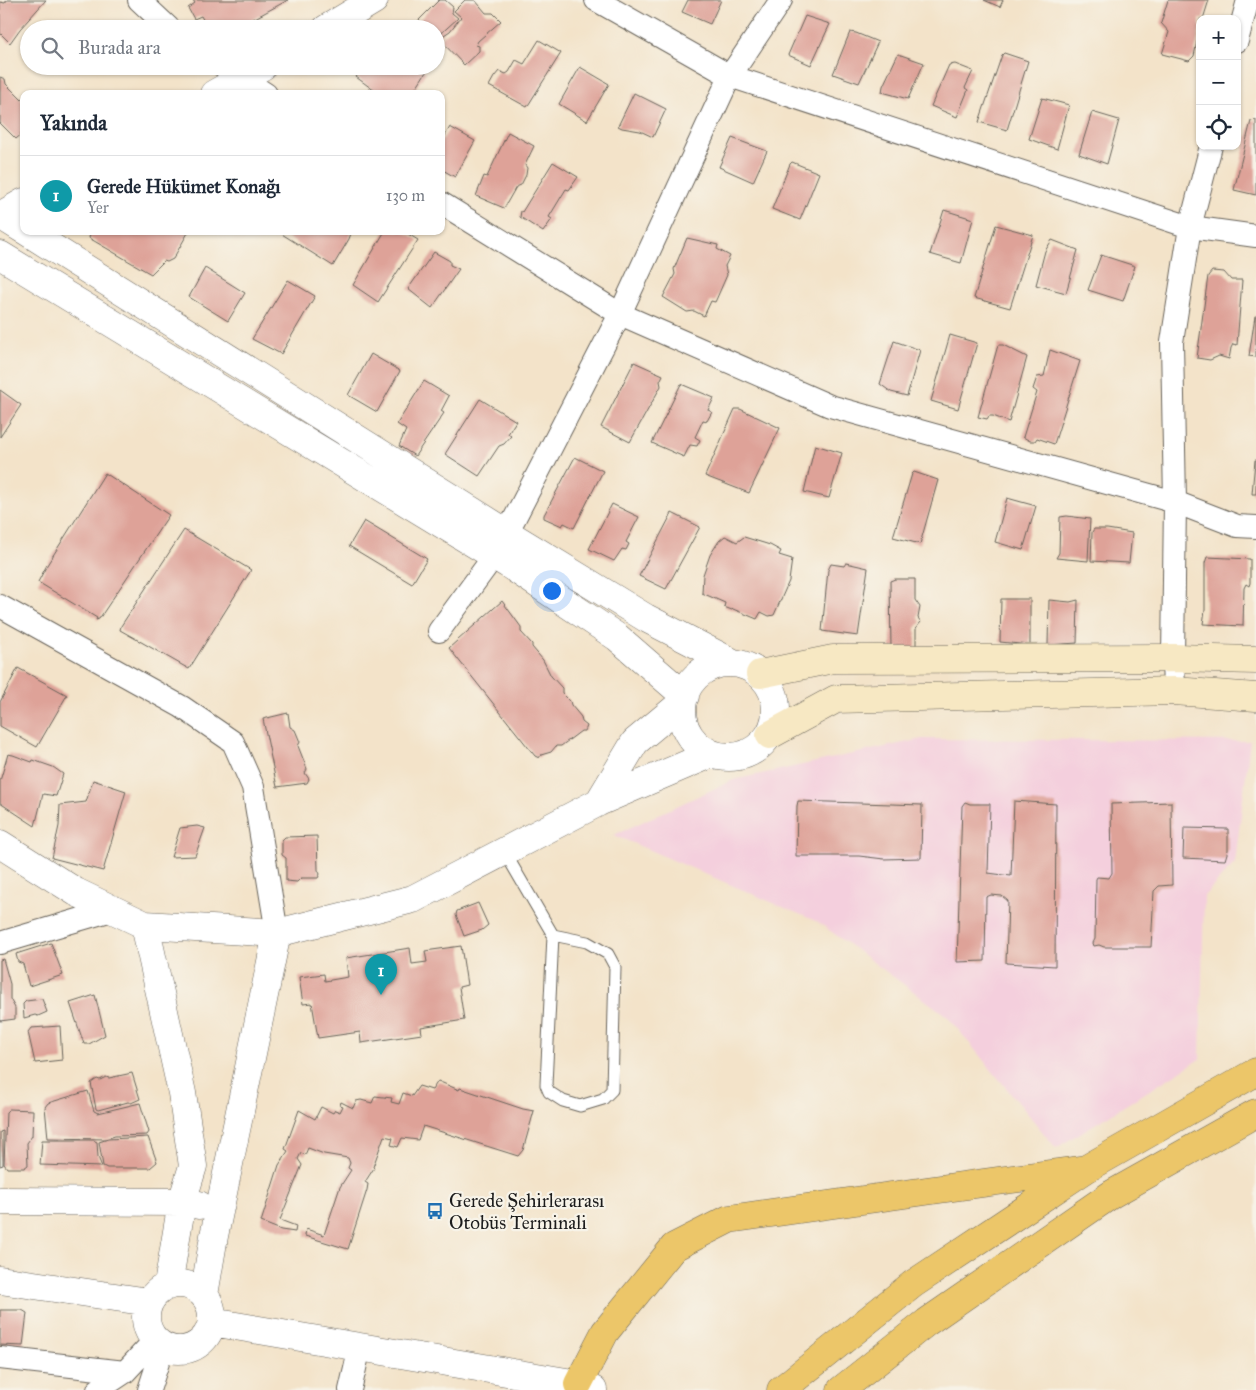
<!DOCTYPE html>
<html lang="tr">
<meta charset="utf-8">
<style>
:root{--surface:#fff;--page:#f6f6f7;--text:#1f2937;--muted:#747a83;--line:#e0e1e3;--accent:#0b8043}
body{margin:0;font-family:"IM FELL Great Primer",serif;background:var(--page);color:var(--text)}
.controls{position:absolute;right:15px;top:15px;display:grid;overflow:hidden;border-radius:10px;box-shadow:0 1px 4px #0004}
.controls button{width:45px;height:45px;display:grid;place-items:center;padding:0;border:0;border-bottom:1px solid var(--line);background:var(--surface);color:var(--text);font:25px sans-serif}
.you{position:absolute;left:551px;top:590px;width:18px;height:18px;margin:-12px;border:4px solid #fff;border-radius:50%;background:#1a73e8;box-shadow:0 0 0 8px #1a73e833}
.badge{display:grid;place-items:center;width:32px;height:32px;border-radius:50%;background:var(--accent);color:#fff;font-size:16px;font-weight:700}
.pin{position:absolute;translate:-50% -41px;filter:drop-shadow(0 1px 2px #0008)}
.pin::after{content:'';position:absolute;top:26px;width:18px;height:15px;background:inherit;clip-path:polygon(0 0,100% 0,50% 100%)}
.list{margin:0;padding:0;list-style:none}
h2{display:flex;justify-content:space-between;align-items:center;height:65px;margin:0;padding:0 20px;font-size:21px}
h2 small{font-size:16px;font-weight:400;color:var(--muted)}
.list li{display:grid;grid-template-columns:32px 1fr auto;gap:15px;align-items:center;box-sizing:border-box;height:80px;padding:0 20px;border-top:1px solid var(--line)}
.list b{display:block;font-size:19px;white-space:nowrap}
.list p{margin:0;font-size:16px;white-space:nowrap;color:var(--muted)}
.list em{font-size:16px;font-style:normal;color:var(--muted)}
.icon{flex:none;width:28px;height:28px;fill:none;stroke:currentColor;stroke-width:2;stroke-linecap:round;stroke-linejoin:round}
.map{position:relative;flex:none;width:1256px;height:1390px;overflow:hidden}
.search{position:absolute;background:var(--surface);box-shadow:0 1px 4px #0004;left:20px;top:20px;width:425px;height:55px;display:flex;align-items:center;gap:12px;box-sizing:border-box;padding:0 18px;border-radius:28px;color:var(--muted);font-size:19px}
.panel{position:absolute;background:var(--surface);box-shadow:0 1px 4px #0004;left:20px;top:90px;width:425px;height:145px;border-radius:10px}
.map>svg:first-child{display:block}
.built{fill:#f4cfdd}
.building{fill:#dea298}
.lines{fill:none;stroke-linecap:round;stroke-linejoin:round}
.service-casing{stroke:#676259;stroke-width:13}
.minor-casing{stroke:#676259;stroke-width:24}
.tertiary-casing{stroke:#676259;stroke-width:29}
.secondary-casing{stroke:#676259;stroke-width:29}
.trunk-casing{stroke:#676259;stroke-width:29}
.service{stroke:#fff;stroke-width:11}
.minor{stroke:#fff;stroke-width:22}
.tertiary{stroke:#fff;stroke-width:28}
.secondary{stroke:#f7e8c3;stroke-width:28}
.trunk{stroke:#ecc669;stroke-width:28}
.labels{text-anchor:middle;stroke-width:4.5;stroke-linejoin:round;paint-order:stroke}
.poi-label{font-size:19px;fill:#1c1c1c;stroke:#f7f3e8;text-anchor:start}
</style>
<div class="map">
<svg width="1256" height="1390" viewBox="0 0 1256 1390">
<rect width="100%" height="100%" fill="#f7f3e8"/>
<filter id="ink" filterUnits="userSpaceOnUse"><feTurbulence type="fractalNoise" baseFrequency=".02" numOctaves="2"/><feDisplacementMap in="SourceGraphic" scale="10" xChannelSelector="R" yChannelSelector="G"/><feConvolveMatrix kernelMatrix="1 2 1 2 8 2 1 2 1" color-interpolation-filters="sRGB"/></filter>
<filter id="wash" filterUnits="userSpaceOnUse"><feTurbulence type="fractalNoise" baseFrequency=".0096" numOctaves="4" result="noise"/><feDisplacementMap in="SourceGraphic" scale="20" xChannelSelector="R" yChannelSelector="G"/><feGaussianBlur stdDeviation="1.12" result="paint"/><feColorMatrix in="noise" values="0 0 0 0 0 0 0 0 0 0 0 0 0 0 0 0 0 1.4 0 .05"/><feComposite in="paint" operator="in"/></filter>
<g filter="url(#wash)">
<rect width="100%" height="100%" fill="#f3e3c9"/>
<path class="built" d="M922,739L1250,741L1235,863L1204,896L1200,1059L1056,1148L947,1016L818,922L614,835L733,780Z"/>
<g id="blocks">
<path class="building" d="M7,0H46L20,29L10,43L0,33V2L5,3Z
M193,0H288L235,29H214L212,24L205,23L201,16L194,19L188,8L195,3Z
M439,0H445L453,7L452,13L458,18L436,38V29H417L414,25Z
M465,0H475L486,13H493L501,21L478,41L476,45L479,46V51L464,65L441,41V37L450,31L461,17L454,11Z
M688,0H721L710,24L682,12Z
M984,0H1003L1000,7Z
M1168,0H1209L1203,19H1200V28L1194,56L1189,61L1162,54L1169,32L1161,23Z
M805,16L830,24L811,65L788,55Z
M850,32L856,33L878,42L859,83L833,74Z
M539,40L561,53L527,107L489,86L494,77L499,71L506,74L509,72L516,60L524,64Z
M1004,53L1028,61L1007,130L979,122L1002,55Z
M898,54L924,63L908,99L882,92L883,86Z
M955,64L973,71L965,88L968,90L957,117L931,106L949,65Z
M365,66H416L426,72L412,94H379L356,77Z
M580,67L609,84L587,121L559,104Z
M0,77L5,79L6,84L24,102V132L16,139L0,123Z
M634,93L666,109L653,137L640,131L622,128L618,126Z
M1042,98L1069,105L1057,149L1029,139Z
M1092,112L1119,120L1107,164L1079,154Z
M1256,120V195L1234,190L1251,121Z
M450,127L475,141L455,177L441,169V142Z
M508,132L534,146L525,165L527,168L526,175L521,185L516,187L504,208L476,196L484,176L487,177Z
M732,138L767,151L753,182L719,167Z
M553,162L578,177L569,190L566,189L549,217L552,219L543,232L520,217L521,211L522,212Z
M792,162L819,173L800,220L772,209L790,164Z
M944,210L973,219L961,263L930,254Z
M996,225L1033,235L1010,308L974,298Z
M91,231H189L173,259L167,262L164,261L151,274L89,238Z
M277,231H352L349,239L333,266Z
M385,231H403L418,240L378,302L353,285Z
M687,238L718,245L717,249L730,256L725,266L727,275L716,300L715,302L711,301L704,316L694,311L687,312L663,297L675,274L674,269Z
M1052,240L1078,250L1066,293L1036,285L1045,251Z
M434,252L450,261V265L459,269L432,308L408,289Z
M1101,255L1135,266L1123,301L1088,290Z
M205,268L245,293L228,321L189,297Z
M1212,271L1224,272L1231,280H1242L1237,345L1233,344L1231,348L1229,359L1219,356L1210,360L1197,358L1208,276Z
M288,280L315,296L281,354L252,339Z
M1255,316H1256V357L1249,356Z
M950,335L977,343L958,409L931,401Z
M894,341L920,350L907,396L891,392L880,384Z
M998,345H1003L1027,357L1009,422L993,416H989L987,419L978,417Z
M1050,350L1080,361L1054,444L1037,438L1035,441H1030L1023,437L1037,392L1033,389L1037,377L1044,376Z
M371,354L400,371L377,412L348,395Z
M634,362L663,375L660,381L661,386L630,442L601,427Z
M424,381L449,396L441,411L444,413L415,456L399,446L406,430L397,424Z
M681,384L714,398L708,410L712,412L707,421L703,420L695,437L700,440L697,446L690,445L684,457L652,443Z
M0,390L21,405L0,437Z
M480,399L516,421L508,434L511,436L504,444L499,446L479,476L445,454Z
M735,409H740L780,428L749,493L705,476Z
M815,445L842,453L829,498L804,492Z
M575,457L603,471L574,528L564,523L562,526L544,518V515Z
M1255,460H1256V494H1252Z
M914,472L938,480L920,544L893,537L912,474Z
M105,473L169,515L99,619L96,620L97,618L38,582L47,565Z
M1007,498L1036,506L1023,550L995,542Z
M612,504L639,517L626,542L629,544L626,550L622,549L614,561L589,549Z
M672,513L700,527L666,589L639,576Z
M1067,516L1090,519L1088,561L1056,558L1059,553L1060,517Z
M364,521L427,559L412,584L349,546Z
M1094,529H1107L1132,533L1129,563L1091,561L1092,532Z
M184,530L251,570L189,669L120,630L121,626Z
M725,536L737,542L744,537L770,545L781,551L779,555L792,559L789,581L774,615L769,616L761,612L757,619L733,609L732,610L724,607L725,603L702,593L703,575L710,555L719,541Z
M1207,557L1250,559V583L1249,586L1246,584L1244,588L1243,626L1203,624L1205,610V563Z
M846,563L868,568L858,636L822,631L828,570L831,564L844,566Z
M895,579H915V600L920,607L918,618L921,622L916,628V648H891L890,581Z
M1001,599H1030V645L1000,642Z
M1049,600L1070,602L1078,600L1077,643L1048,645Z
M502,601L521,627V632L532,644V647L543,660L551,676L562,688V693L570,701L571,705L581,717L582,722L587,726L585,731H581L561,746H556L551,752L541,755L539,758L535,756L449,648Z
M18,668L67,695L37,747L0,726V702Z
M288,713L290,727L295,730L300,742L298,746L307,769L305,773L309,779L307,783L277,787L263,719Z
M8,754L13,755L32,762L33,760L53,767L63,774L56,796L43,794L35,826L0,803V781Z
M93,780L126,791L103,871L52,858L59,826L60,805L86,802Z
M798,801L922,805L921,858L884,859L859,856H796L797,806Z
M1014,801L1056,804L1055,966L1006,963L1008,901L1002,896L991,895L986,897L985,961L957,962L962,806L965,802L970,804H990L988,873L1011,876Z
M1171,802L1172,885L1159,886L1154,891L1151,947H1104L1099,945L1094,946L1093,943L1095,939L1096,879L1097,877L1109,878L1112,873L1111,804Z
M197,826L205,828L195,856L171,857L180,828Z
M1184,828L1228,829V850L1225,860L1183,858Z
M317,836L318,870L320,874L318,878H301L297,882L286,881V858L282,855V840L285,837Z
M478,903L488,925L482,930L464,936L456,915L457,911Z
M51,943L63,975L29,986L23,964L18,962L16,954Z
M461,946L467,985L459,987L464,1020L421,1027L422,1034L361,1043L360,1032L318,1038L312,1003L303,1004L299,977L324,974L325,981L348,977L346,958L410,948L412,964L427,962L425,951Z
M3,959L10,984V999L15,1008V1019L0,1021V960Z
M95,995L105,1035L89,1044H84L70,1003Z
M42,999L47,1012L38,1016L35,1015L24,1018L23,1004L26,1001Z
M60,1026L62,1060L35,1063L28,1032L31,1028Z
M132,1073L140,1099L131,1103L128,1102L98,1110L96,1109L91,1083L97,1079L100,1080L106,1077L109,1078Z
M438,1081L459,1090L460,1088L523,1109L534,1111L523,1150L518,1156L423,1126L418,1140L402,1138L398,1147L391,1145L393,1138L384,1136L373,1167L374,1168L365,1182L368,1184L367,1190L348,1249L305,1236L306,1229L324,1235L340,1187L351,1170L348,1168L350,1163L348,1158L324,1154L308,1148L305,1155L301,1153L298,1159L302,1165L280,1220L296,1226L295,1232L281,1230L261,1222L279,1165L288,1151L285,1149L299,1110L315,1119L321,1107L333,1113L335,1110L340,1112L343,1106L340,1105L341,1102L353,1108L356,1101L361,1100L372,1103L375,1096L392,1098L391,1102L399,1104L403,1093L412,1096L419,1086L432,1090Z
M88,1091L94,1111L98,1113L140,1103L149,1132L147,1135L115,1136L105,1139L48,1138L45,1107L48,1103Z
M9,1109L33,1110L32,1136L27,1143L28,1165L24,1168H7L4,1164L6,1112Z
M3,1131V1165L0,1166V1132Z
M148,1137L157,1162L150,1168H107L103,1166L99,1142L108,1139Z
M42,1140H93L97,1142L98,1157L102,1167L40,1165Z
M0,1310H22L27,1313L23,1346L0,1345Z"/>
</g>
</g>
<g filter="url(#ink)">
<use href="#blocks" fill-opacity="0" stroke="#676259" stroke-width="1"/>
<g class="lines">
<g class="service-casing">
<path id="service" d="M504,851L553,935L546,1085L549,1092L563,1101L580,1106L603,1099L612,1090L615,967L608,954L587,942L553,935"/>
</g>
<g class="minor-casing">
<path id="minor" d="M139,0L170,29
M596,0L730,76L1190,227L1256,236
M1237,41L1248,0
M223,66L266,94
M441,203L620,314L830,406L1175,502L1237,526L1256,527
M0,606L182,707L233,742L253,787L277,933
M439,631L494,556L507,533L620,314L730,76L781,0
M1174,691L1173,658L1175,502L1172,342L1190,227L1211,146
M0,943L112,910
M0,1358L125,1372
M98,1390L125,1372L155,1340
M149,1390L163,1347
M350,1390L360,1347"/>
</g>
<g class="tertiary-casing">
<path id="tertiary" d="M326,29L374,0
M214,94L263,66
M0,215L24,230
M0,216L24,202
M26,231L507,533L646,618L733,663
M0,255L508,564L617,637L685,696
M682 710a47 47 0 1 1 94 0a47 47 0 1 1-94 0Z
M599,802L635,742L682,703
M0,844L76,892L145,925L277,933L413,899L599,802L711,754
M145,925L182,1093L193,1166L182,1202L168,1285
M0,1201L182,1202L199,1205
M0,1280L149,1302
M146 1317a33 33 0 1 1 66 0a33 33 0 1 1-66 0Z
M204,1295L214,1236L277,933
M212,1322L578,1384L593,1390"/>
</g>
<g class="secondary-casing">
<path id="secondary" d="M760,674L833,659L1173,658L1256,660
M770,735L836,699L1174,691L1256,697"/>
</g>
<g class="trunk-casing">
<path id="trunk" d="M578,1384L605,1332L674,1247L729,1219L954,1187L1086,1169
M781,1390L913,1284L1086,1169L1256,1072
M841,1390L927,1322L1112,1194L1256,1113"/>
</g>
<use href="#service" class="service"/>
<use href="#minor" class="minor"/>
<use href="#tertiary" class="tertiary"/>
<use href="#secondary" class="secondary"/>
<use href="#trunk" class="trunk"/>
</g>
</g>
<defs>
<g id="bus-bare" transform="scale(1.35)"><path d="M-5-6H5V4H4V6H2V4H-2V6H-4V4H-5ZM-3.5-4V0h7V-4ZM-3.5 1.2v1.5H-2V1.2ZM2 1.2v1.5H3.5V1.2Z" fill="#1f6fb2" stroke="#f7f3e8" stroke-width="2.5" paint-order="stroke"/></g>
</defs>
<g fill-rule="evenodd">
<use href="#bus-bare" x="435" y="1211"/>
</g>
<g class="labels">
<g class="poi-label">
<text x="449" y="1207">Gerede Şehirlerarası<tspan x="449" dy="22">Otobüs Terminali</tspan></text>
</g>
</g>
</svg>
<div class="controls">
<button>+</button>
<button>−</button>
<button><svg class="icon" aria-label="locate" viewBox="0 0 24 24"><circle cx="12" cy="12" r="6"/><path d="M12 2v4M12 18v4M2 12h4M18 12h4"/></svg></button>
</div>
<div class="you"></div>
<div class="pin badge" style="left:381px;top:995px;background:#0f9aa8">1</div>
<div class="search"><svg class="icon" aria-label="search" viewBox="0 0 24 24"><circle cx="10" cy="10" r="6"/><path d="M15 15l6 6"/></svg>Burada ara</div>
<section class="panel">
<h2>Yakında<small></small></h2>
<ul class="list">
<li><span class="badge" style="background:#0f9aa8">1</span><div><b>Gerede Hükümet Konağı</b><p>Yer</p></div><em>130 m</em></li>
</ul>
</section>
</div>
